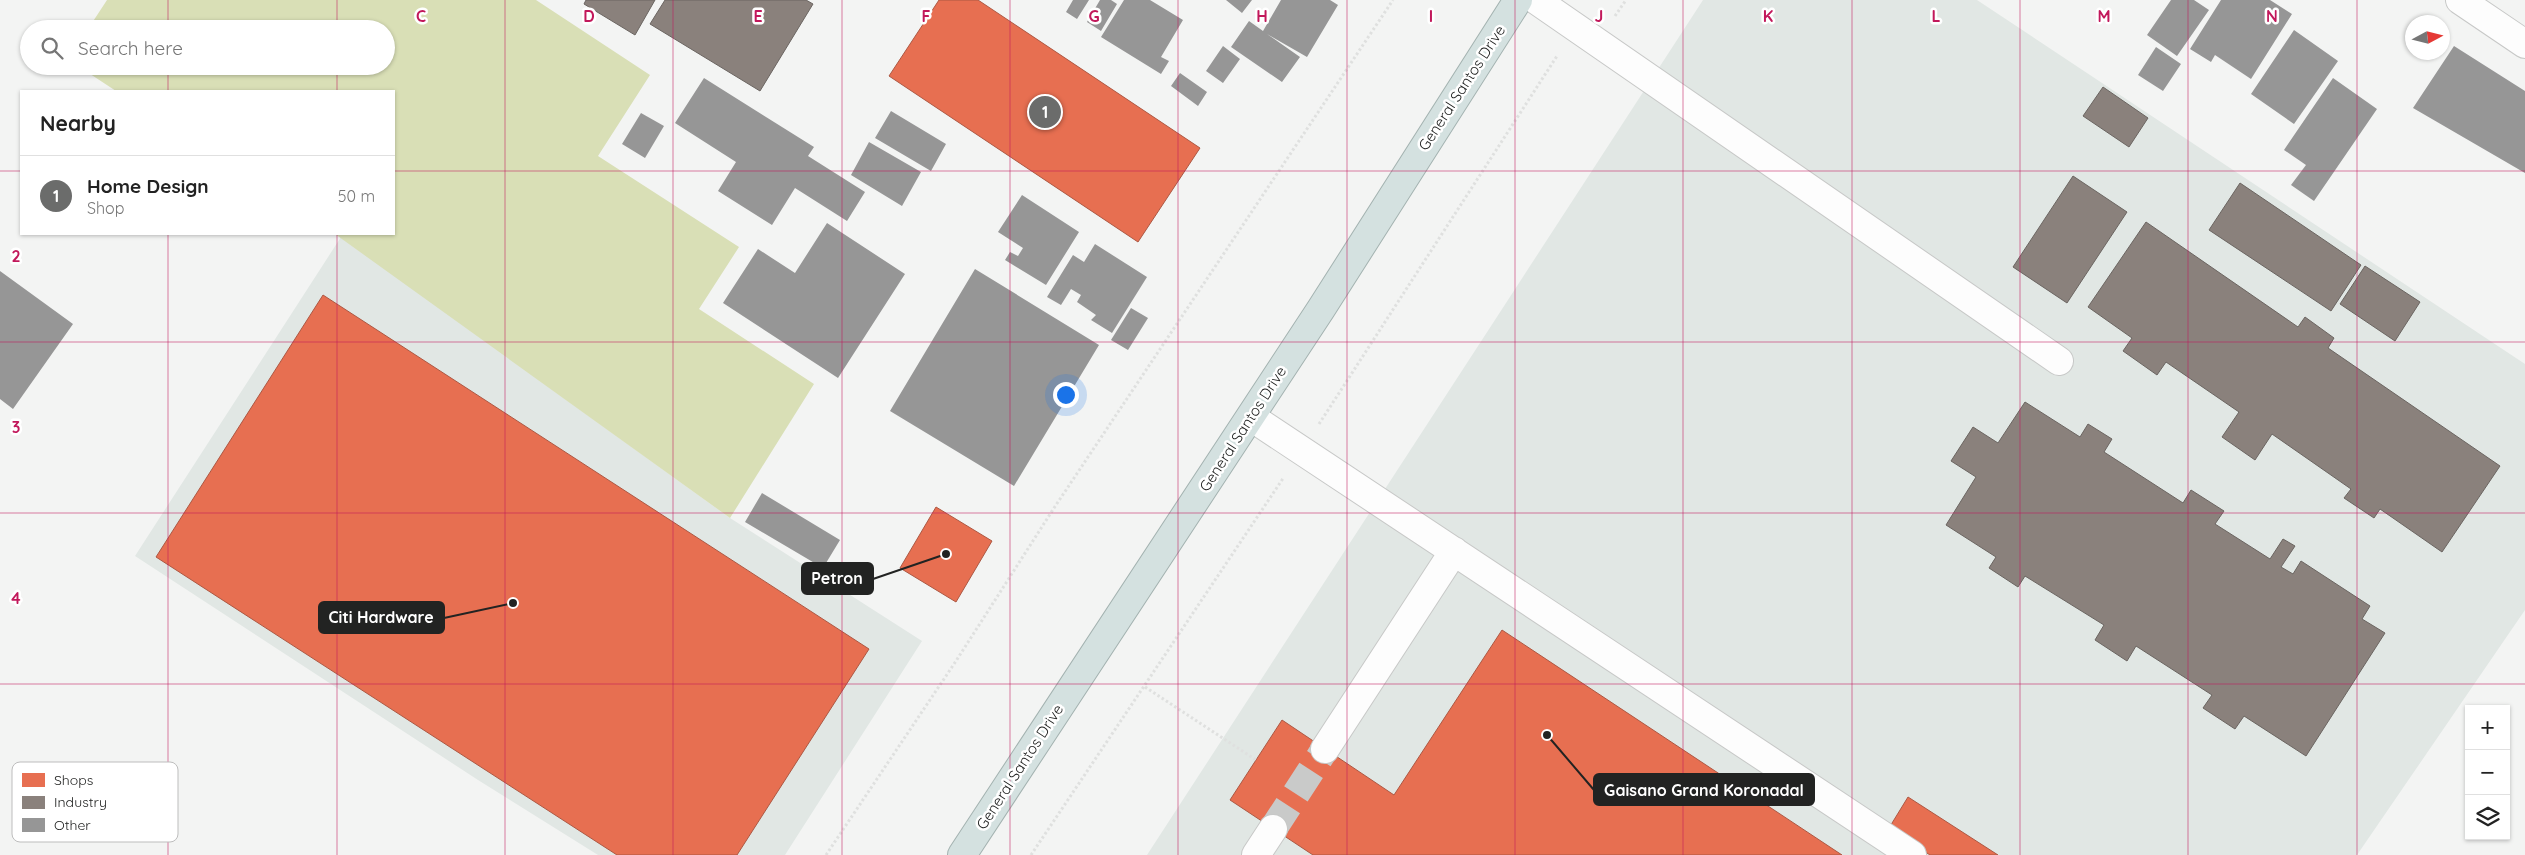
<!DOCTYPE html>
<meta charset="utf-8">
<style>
:root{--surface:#fff;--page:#f2f2f2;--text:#222;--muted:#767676;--line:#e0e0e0;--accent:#6b6c6b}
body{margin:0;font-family:Quicksand,sans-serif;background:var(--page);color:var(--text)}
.controls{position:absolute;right:15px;bottom:15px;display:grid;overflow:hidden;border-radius:0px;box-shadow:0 1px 4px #0004}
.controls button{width:45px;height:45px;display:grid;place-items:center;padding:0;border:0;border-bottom:1px solid var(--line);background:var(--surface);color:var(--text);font:25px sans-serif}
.compass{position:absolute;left:2405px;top:15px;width:45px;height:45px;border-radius:50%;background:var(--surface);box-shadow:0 1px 4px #0004;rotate:83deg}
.you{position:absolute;left:1065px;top:394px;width:18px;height:18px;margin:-12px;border:4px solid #fff;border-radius:50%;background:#1a73e8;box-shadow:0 0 0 8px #1a73e833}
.badge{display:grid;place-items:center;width:32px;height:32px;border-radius:50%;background:var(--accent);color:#fff;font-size:16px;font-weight:700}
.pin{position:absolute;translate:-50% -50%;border:2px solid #fff;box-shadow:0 1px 5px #0006}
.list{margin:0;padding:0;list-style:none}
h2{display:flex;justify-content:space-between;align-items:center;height:65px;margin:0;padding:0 20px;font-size:21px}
h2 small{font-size:16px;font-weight:400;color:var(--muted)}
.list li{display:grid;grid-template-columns:32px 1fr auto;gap:15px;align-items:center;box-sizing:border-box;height:80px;padding:0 20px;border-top:1px solid var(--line)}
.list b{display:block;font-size:19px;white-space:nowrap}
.list p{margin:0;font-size:16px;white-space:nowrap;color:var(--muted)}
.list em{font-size:16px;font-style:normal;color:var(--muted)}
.icon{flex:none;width:28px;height:28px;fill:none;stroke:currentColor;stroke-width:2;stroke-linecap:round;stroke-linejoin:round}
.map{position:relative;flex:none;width:2525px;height:855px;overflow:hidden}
.search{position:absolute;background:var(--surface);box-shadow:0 1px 4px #0004;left:20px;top:20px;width:375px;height:55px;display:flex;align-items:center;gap:12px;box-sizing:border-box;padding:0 18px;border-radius:28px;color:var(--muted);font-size:19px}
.panel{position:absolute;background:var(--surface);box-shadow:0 1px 4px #0004;left:20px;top:90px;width:375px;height:145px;border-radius:0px}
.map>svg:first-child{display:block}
.built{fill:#e1e7e4}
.green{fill:#d9dfb6}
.shops{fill:#e76f51;stroke:#ac5843}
.industry{fill:#8a817c;stroke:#6b6561}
.building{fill:#969696}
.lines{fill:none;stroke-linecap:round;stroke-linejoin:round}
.minor-tunnel{stroke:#c9cac9;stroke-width:28;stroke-dasharray:28 14;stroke-linecap:butt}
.minor-casing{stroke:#c7c8c7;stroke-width:30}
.highway-casing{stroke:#a3b2b0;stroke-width:30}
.path{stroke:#dfe0df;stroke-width:3;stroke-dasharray:2.5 2.5;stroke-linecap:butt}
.minor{stroke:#fdfdfd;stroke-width:28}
.highway{stroke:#d4e1e0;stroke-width:28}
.grid{fill:none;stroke:#c2185b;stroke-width:1;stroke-opacity:0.55}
.labels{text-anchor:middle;stroke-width:5;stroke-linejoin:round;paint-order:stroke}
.street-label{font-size:15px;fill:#222322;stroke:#fff}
.key{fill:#fff;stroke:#bdbdbd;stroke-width:1}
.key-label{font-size:14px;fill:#222322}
.grid-label{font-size:16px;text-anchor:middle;font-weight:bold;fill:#c2185b;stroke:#fff;stroke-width:5;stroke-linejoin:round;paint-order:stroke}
.leader{fill:none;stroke:#222322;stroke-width:2}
.callout-dot{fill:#222322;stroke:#fff;stroke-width:2}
.callout{fill:#222322;stroke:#222322;stroke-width:2}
.callout-label{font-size:16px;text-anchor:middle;font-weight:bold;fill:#fff}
</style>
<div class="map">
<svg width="2525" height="855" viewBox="0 0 2525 855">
<rect width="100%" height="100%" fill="#f3f4f3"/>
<path class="built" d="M1703,0H1977L2525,364V610L2357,855H1147Z
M341,237L730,518L922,641L785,855H598L478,780L135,556Z"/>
<path class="green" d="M107,0H536L650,75L598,156L739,247L699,309L814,384L730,518L335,234H394V91H116L78,66H386V29H88Z"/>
<path class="shops" d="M939,0H978L1200,148L1138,242L889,76Z
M323,295L869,649L737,855H617L156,557Z
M936,507L992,541L956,602L900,568Z
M1502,630L1842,855H1313L1230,800L1282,720L1394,795Z
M1908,797L1998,855H1930L1889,828Z"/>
<path class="industry" d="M586,0H655L635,35L584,4Z
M665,0H806L813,4L760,91L650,24Z
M2103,87L2148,118L2129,147L2083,116Z
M2073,176L2127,212L2067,303L2013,267Z
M2240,183L2361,265L2331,311L2209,230Z
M2146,222L2298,327L2305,317L2334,338L2328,348L2500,466L2442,552L2380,509L2374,518L2344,498L2351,489L2272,434L2255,460L2222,437L2239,412L2166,362L2157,375L2123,351L2132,338L2088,307Z
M2365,266L2420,302L2395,341L2340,304Z
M2025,402L2080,437L2088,424L2112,439L2104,452L2183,503L2191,490L2224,511L2215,524L2270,559L2283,539L2295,546L2281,567L2293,574L2301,561L2370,606L2362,619L2385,633L2306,756L2244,716L2235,729L2203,708L2212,695L2136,646L2127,661L2095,640L2104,625L2025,576L2018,587L1989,568L1996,557L1946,525L1976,477L1951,461L1973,427L1998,443Z"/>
<path class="building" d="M1073,0H1089L1077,19L1066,12Z
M1100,0H1111L1117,4L1101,31L1087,22Z
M1124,0H1150L1183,20L1161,57L1169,61L1161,74L1101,37Z
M1226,0H1252L1242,13Z
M1281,0H1330L1338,5L1307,57L1267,34L1300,57L1282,82L1231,47L1249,21L1263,31Z
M2171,0H2194L2209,10L2177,56L2147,35Z
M2221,0H2270L2292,14L2251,79L2215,55L2211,62L2190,49Z
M2294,30L2338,61L2294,124L2251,94Z
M1223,46L1240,59L1223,83L1206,71Z
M2454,46L2525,91V173L2413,108Z
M2156,47L2181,64L2163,91L2138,75Z
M1180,73L1207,92L1198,106L1171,86Z
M704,78L814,147L808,156L865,192L847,221L795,188L772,225L718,191L736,162L675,123Z
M2333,78L2377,109L2314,201L2291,185L2306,165L2284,150Z
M891,111L946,144L931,171L875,138Z
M641,113L664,126L645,158L622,144Z
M869,142L921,172L902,206L851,175Z
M1022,195L1079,232L1046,285L1005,260L1010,252L1018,256L1023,248L998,232Z
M827,223L905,274L838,378L723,303L758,249L795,273Z
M1095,244L1147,277L1112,333L1091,320L1096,315L1077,302L1081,295L1071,289L1061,305L1047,297L1073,255L1084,262Z
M975,269L1099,345L1014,486L890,411Z
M0,271L73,324L13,409L0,399Z
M1131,308L1148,318L1128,350L1111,340Z
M762,493L840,540L823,568L745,522Z"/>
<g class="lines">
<path class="minor-tunnel" d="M1273,829L1325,749"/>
<g class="minor-casing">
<path id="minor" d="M1536,0L2059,361
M2460,0L2525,44
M1251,417L1912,855
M1325,749L1454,551
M1256,855L1273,829"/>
</g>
<g class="highway-casing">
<path id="highway" d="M962,855L1321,309L1518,0"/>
</g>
<path class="path" d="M1615,16L1626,0
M1319,424L1557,56
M1145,687L1256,760
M826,855L956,661L1054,508L1393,0
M1031,855L1284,477"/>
<use href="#minor" class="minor"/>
<use href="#highway" class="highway"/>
</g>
<path class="grid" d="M168,0V29M337,0V29M505,0V855M673,0V855M842,0V855M1010,0V855M1178,0V855M1347,0V855M1515,0V855M1683,0V855M1852,0V855M2020,0V855M2188,0V855M2357,0V855M168,66V91M337,66V91M0,171H21M394,171H2525M168,234V855M337,234V855M0,342H2525M0,513H2525M0,684H2525"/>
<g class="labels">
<g class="street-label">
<text transform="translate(1462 88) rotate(-57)" y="5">General Santos Drive</text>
<text transform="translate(1243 429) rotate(-57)" y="5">General Santos Drive</text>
<text transform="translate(1020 767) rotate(-57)" y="5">General Santos Drive</text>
</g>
</g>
<rect x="12" y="762" width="166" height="80" rx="8" class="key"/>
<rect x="22" y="773" width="23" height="14" fill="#e76f51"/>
<rect x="22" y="796" width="23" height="13" fill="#8a817c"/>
<rect x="22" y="818" width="23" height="14" fill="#969696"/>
<g class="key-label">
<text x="54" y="785">Shops</text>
<text x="54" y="807">Industry</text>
<text x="54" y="830">Other</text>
</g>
<g class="grid-label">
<text x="421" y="22">C</text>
<text x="589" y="22">D</text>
<text x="758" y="22">E</text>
<text x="926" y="22">F</text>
<text x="1094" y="22">G</text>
<text x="1262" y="22">H</text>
<text x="1431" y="22">I</text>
<text x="1599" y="22">J</text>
<text x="1768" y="22">K</text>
<text x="1936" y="22">L</text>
<text x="2104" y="22">M</text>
<text x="2272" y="22">N</text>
<text x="16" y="262">2</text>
<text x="16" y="433">3</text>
<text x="16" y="604">4</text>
</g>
<path class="leader" d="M946 554L873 579M513 603L444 618M1547 735L1594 790"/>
<g class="callout-dot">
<circle cx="946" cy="554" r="5"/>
<circle cx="513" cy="603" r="5"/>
<circle cx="1547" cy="735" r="5"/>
</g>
<g class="callout">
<rect x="802" y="563" width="71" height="31" rx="5"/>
<rect x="319" y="602" width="125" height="31" rx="5"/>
<rect x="1594" y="774" width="220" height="31" rx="5"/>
</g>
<g class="callout-label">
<text x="837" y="584">Petron</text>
<text x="381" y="623">Citi Hardware</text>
<text x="1704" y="796">Gaisano Grand Koronadal</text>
</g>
</svg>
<div class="controls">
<button>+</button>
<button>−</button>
<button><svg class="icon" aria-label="layers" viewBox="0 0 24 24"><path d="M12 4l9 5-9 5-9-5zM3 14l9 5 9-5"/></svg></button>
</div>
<svg class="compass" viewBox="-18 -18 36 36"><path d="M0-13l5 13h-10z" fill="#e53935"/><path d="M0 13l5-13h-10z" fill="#767676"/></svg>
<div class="you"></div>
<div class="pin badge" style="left:1045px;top:112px">1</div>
<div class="search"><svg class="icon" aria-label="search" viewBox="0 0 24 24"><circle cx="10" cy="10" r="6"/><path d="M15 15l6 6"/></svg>Search here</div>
<section class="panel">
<h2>Nearby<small></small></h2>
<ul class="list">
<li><span class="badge">1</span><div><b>Home Design</b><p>Shop</p></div><em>50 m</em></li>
</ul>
</section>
</div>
